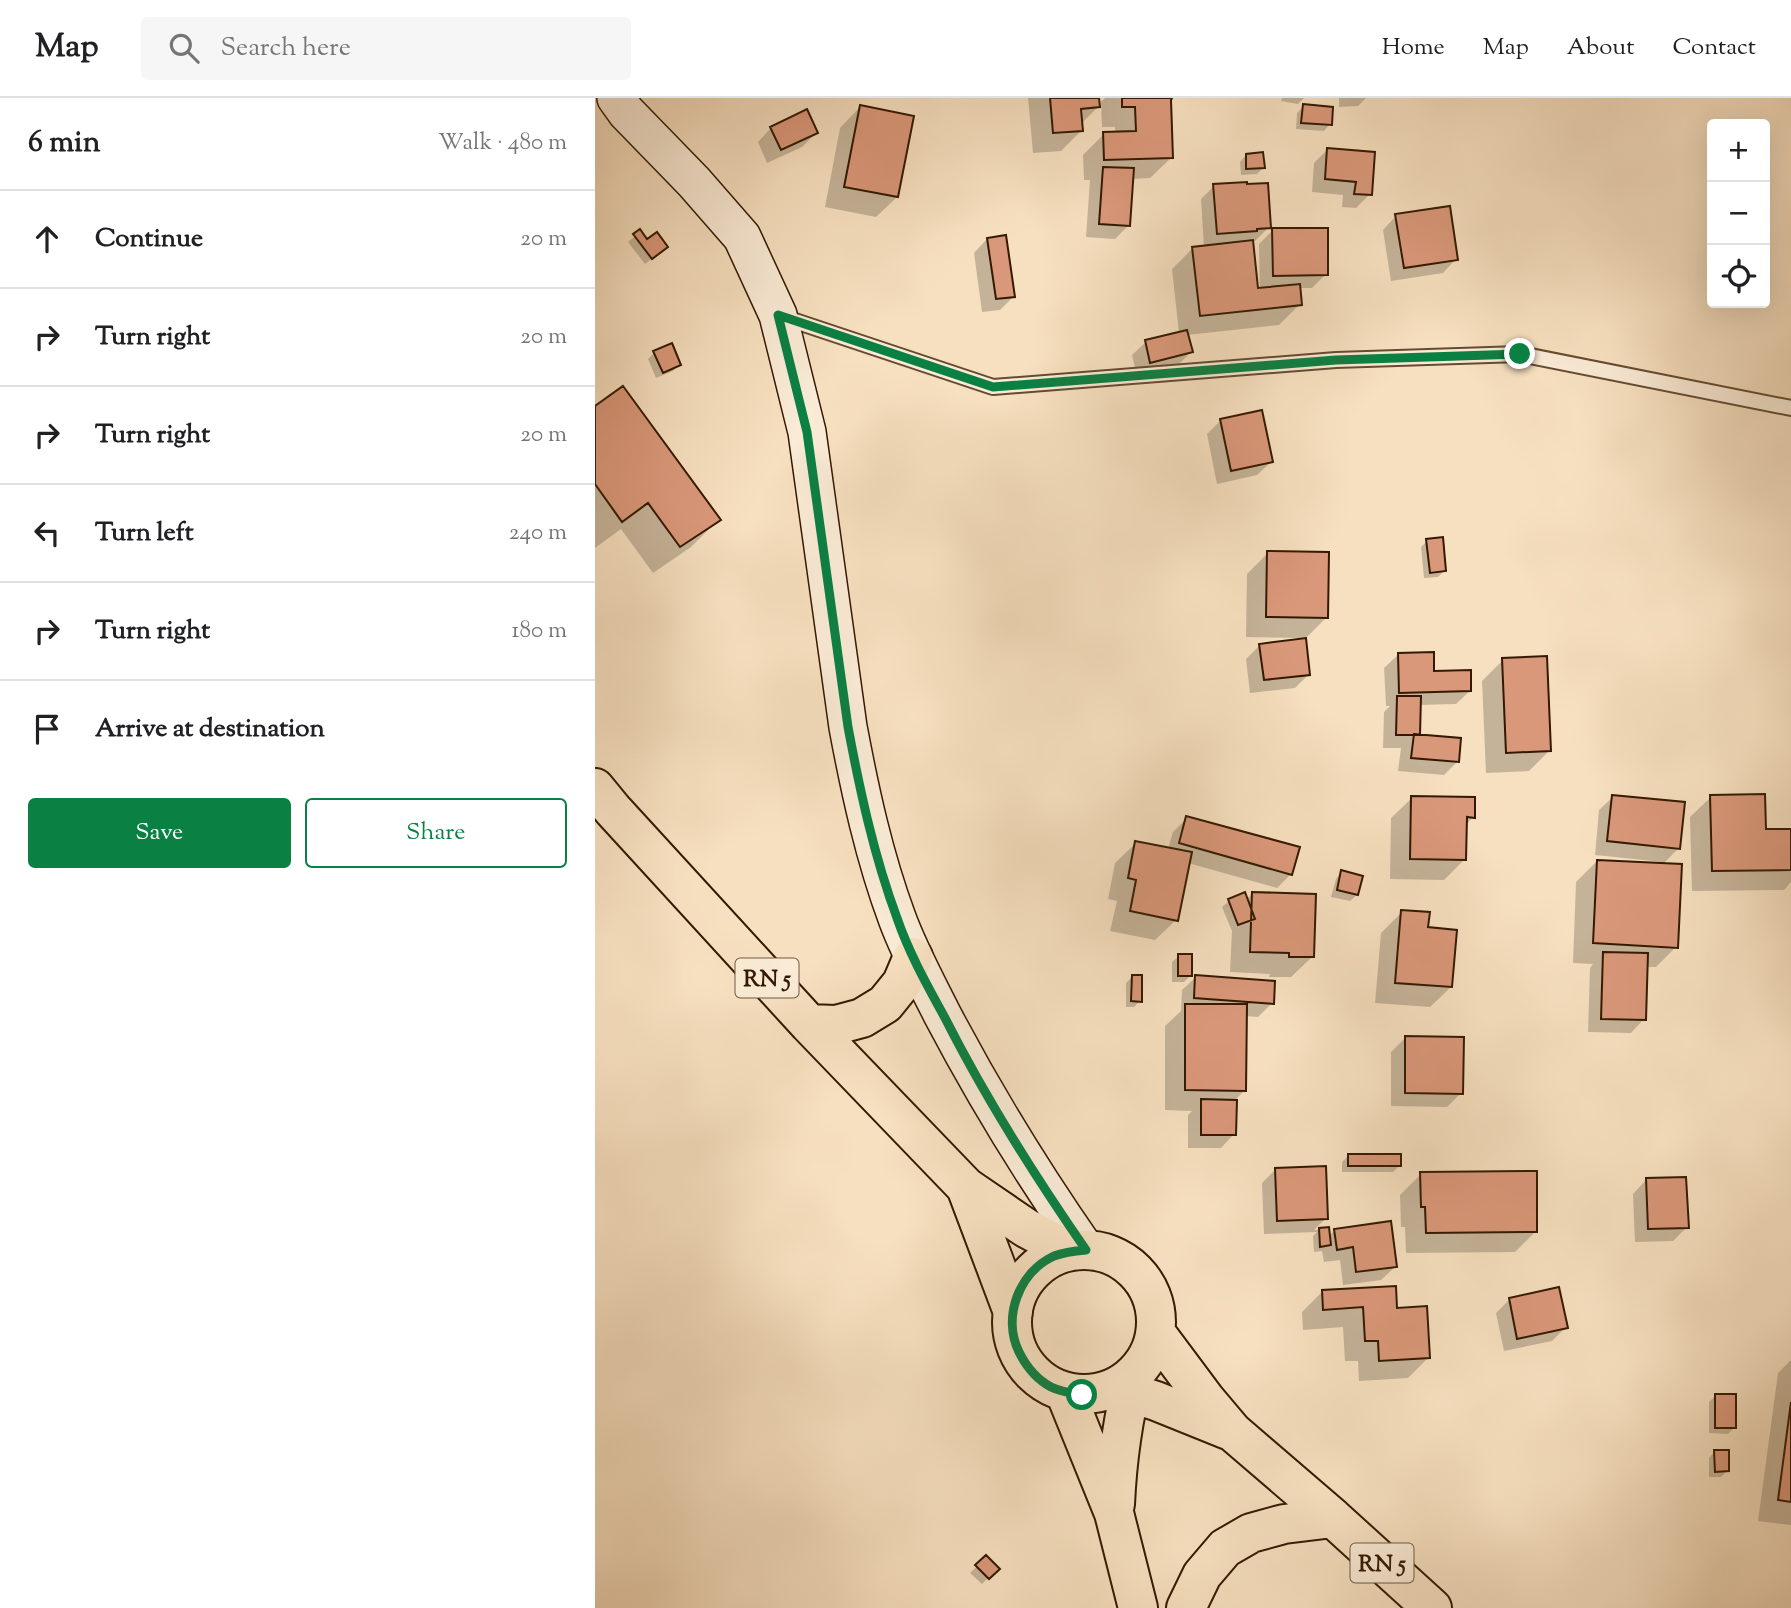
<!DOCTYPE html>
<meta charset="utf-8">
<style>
:root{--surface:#fff;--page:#f6f6f6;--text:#202124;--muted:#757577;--line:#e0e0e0;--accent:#0b8043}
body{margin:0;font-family:"Sorts Mill Goudy",serif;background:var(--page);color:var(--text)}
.controls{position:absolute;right:21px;top:21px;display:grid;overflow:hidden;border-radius:7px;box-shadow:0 7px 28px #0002}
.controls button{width:63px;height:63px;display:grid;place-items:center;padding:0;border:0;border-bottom:2px solid var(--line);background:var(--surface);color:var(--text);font:35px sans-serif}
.stop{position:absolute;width:21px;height:21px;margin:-16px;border:5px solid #0b8043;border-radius:50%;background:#fff}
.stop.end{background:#0b8043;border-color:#fff;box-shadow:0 2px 7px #0008}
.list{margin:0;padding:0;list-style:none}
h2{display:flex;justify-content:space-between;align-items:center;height:91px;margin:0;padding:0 28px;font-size:30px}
h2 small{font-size:23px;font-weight:400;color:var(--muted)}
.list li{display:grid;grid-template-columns:46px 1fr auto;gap:21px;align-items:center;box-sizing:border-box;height:98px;padding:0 28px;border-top:2px solid var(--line)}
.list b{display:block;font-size:26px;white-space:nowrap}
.list em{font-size:23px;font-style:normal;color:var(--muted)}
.actions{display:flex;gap:14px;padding:21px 28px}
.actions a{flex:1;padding:16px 0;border:2px solid var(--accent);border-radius:7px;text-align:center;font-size:24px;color:var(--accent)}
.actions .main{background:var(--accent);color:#fff}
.icon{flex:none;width:38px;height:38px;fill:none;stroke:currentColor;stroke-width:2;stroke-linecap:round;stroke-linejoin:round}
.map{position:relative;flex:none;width:1196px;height:1510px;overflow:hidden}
header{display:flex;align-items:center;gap:42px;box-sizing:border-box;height:98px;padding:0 35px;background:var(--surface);border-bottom:2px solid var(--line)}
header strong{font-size:33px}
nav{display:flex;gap:38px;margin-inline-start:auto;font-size:24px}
.search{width:490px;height:63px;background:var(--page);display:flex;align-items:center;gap:18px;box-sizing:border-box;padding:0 24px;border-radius:7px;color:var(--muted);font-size:26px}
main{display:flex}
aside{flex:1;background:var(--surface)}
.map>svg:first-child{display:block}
.shadow{fill:#0003}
.building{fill:#da987a;stroke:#341900;stroke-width:2}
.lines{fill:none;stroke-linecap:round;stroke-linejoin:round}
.lane-casing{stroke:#654b30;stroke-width:18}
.secondary-casing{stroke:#341900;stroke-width:40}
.primary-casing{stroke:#341900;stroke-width:42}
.lane{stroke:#faebd6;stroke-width:14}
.secondary{stroke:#faebd6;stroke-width:37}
.primary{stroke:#f7e0c0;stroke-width:38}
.route{stroke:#0b8043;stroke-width:9}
.labels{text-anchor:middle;stroke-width:7;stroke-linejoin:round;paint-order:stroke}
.shield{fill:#faebd6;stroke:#6f5840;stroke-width:2}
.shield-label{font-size:23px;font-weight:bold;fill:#341900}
</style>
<header>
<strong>Map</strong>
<div class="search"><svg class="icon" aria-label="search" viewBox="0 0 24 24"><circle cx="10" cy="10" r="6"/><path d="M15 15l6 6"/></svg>Search here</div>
<nav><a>Home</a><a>Map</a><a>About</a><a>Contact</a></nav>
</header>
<main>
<aside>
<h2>6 min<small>Walk · 480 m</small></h2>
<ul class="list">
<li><svg class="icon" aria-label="ahead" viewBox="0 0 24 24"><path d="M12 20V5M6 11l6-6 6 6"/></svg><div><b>Continue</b></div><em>20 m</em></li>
<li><svg class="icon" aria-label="right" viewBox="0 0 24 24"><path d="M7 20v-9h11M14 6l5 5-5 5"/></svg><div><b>Turn right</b></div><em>20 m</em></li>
<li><svg class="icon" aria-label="right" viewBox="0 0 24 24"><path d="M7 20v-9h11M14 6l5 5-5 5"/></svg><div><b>Turn right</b></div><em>20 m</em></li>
<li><svg class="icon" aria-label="left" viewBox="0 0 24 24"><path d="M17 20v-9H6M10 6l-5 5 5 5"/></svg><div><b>Turn left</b></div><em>240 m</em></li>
<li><svg class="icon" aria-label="right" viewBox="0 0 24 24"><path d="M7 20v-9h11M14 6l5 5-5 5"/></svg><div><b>Turn right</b></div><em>180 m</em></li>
<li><svg class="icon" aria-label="arrive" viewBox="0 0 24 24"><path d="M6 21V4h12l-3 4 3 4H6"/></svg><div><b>Arrive at destination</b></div></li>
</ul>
<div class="actions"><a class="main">Save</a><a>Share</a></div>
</aside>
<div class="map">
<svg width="1196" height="1510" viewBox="0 0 1196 1510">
<rect width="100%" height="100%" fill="#f7e0c0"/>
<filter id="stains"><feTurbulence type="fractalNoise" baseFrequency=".00286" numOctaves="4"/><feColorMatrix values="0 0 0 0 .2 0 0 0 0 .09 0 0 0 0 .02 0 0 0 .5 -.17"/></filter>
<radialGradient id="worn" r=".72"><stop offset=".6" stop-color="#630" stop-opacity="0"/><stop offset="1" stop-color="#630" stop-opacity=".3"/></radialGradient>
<path class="shadow" d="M433,0H502L503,9L486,26L487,32L466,53L438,55Z
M510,0H575L576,60L555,80L536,81L534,127L520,141L491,139L495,82H489L488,57L509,36H520V29H507L506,4Z
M687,0H709L703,6L686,3Z
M744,0H771L763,8L744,9Z
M709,8L735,26L729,33L701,31L702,15Z
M265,9L302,99L281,119L230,109L245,30Z
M176,30L221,35L207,49L172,65L163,44Z
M733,51L775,96L761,110L747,109L748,97L717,94L719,65Z
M651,57L668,70L662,76L646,77L645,64Z
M619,88L674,129L660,143H657L662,198H665L664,146L678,132L731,176L717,190H703L705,206L684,227L592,237L596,254L582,268L542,278L537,257L551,244L584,235L577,171L598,150L609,149L606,101Z
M801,118L861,161L848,175L796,183L788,132Z
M40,138L52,144L64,155L50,166L33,144Z
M392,141L419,198L405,212L387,214L379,155Z
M59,255L84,267L78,273L61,280L53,261Z
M0,311L123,422L96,449L58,475L26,431L0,450Z
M625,323L676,364L662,377L622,386L612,336Z
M832,443L850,472L843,479L829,480L826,449Z
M673,455L732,519L711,540H709L714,576L700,590L655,595L651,561L665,547L705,542V540L651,539L652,476Z
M803,557L875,593L861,606L824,607V638L863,663L849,677L803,673L806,650H788L789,614L795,608H791L789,570Z
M908,562L954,653L934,673L891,675L887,583Z
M1018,699L1084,750L1067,767L1068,764L1000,757L1004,712Z
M1116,699L1169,733H1196V784L1189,792L1097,793L1095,719Z
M817,700L878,719L871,727L870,761L849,782L795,781L796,720Z
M592,720L696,776L682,790L593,765L581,822L560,842L515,833L522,803L513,801L520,765L541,745L573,751L578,734Z
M1002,763L1081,849L1061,869H1051L1049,921L1036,935L993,934L995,870L998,866L978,865L981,784Z
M747,774L762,797L755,803L736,799L741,781Z
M658,795L717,859L696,879H674L675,876L635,874L637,833L627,809L634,803L649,797L651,802Z
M807,814L832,831L856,889L835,909L780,905L786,835Z
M584,858L595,878L589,884H577V864Z
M537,879L545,903L539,909H531V885Z
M601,879L677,905L663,919L650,918V992L640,1002L639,1036L626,1050H593V1017L597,1013L570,1012V928L586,913L587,892Z
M810,940L866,995L852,1009L796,1008V954Z
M754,1057L805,1067L798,1074H747V1064Z
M681,1071L731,1120L719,1132L732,1131L733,1139L740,1132L800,1169L786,1182L748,1187L745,1162L729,1164L727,1153L719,1154L718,1138L722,1134L669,1136L667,1085Z
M826,1076L941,1133L920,1154L811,1155L810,1129H806L805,1097Z
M1051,1082L1092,1129L1078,1143L1040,1144L1038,1096Z
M727,1194L800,1212L834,1259L813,1280L764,1283L763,1263H750L748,1229L708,1232L707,1214Z
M914,1202L971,1229L957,1243L909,1253L901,1215Z
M1196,1262V1427L1163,1423L1183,1275Z
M1120,1298L1140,1329L1133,1336L1114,1335V1304Z
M1120,1353L1132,1373L1126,1379H1114V1360Z
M391,1460L402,1471L387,1486L375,1475Z"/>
<path class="building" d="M455,0H504L505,9L486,11L488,33L458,35Z
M527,0H577L576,2L578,60L509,62L508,34L541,33L540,9H527Z
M708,6L738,9L737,27L706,25Z
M265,7L319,18L303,99L249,89Z
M212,11L223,35L186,52L175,29Z
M732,50L780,54L777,97L759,96L761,84L730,81Z
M668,54L670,70L651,71V56Z
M508,69L539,70L535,128L504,126Z
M652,84V86L673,85L676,130L662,131V133L622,136L618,86Z
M855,108L863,162L809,170L800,116Z
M677,130H733V177L678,178Z
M45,131L52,141L62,134L73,149L57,161L38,136Z
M411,137L420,199L401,201L392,140Z
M658,142L663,190L705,186L707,207L605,218L597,149Z
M592,232L598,254L555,265L550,242Z
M77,245L86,267L68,275L58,253Z
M28,288L126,422L85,449L53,405L27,424L0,386V308Z
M667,312L678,364L636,373L625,321Z
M848,439L851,473L835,475L831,441Z
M672,453L734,454L733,520L671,519Z
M711,540L715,577L669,582L664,546Z
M839,554V573L876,572V593L804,595L803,555Z
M952,558L956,653L911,655L907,560Z
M802,598H826L825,637H801Z
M819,636L866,640L864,664L816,660Z
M1170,696L1171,731H1196V772L1117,773L1115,697Z
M1017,697L1090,704L1085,751L1012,743Z
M816,698L880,699V720L872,719L871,762L815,761Z
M591,718L705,749L697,777L584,745Z
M540,743L597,754L583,823L535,813L541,782L533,780Z
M1002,762L1087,766L1083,850L998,845Z
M746,772L768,778L763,797L742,792Z
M650,794L660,821L643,827L633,801Z
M657,794L721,796L719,859H694V855L655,854Z
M806,812L835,814L833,829L862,832L857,889L800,885Z
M1008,854L1053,855L1051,922L1006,921Z
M583,856H597V878H583Z
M537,877H547V904L536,903Z
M600,877L680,883L679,906L599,900Z
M590,906H652L651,993L590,992Z
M810,938L869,939L868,996L810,995Z
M606,1001L642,1002L641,1037H606Z
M753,1056H806V1068H753Z
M731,1068L733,1121L682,1123L680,1070Z
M942,1073V1134L831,1135L830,1109H826L825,1074Z
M1091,1079L1094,1130L1053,1131L1051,1080Z
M796,1123L802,1169L761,1174L758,1149L742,1152L739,1131Z
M734,1129L736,1147L725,1149L724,1130Z
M801,1188L802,1210L832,1208L835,1260L784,1263L783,1243H770L768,1209L728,1212L727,1192Z
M964,1189L973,1230L922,1241L914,1200Z
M1120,1296H1141V1330H1120Z
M1196,1304V1404L1183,1402Z
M1119,1352H1134V1373L1120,1374Z
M391,1457L405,1471L394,1481L380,1467Z"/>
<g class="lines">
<g class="lane-casing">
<path id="lane" d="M188,219L398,289L741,262L925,256L1196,310"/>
</g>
<g class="secondary-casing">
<path id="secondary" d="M21,0L31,14L99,84L147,139L183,217L212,334L253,629C265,693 279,758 302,820C314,853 331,884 347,916C390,998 438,1076 491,1152"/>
</g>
<g class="primary-casing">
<path id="primary" d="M0,690L18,712L214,926L371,1089L431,1130L474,1153
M214,926L241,927L267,920L290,906L307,885L318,859
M371,1089L418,1214
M417 1224a72 72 0 1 1 144 0a72 72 0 1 1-144 0Z
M561,1235L611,1302L638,1334L738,1420L837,1510
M521,1290L561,1303L633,1332
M470,1294L519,1415L543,1510
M520,1406C522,1363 528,1319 539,1277
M591,1510L607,1477L630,1450L656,1435L689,1426L738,1420"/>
</g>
<use href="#lane" class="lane"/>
<use href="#secondary" class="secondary"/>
<use href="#primary" class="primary"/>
</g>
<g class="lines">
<path class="route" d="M487,1297C476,1295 466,1294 456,1289C441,1281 431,1268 424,1254C407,1219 424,1174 459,1158C470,1154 480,1153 491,1152C439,1077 391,1001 350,920C332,887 314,855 302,820C279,758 265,693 253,629L212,334L183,217L398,289L741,262L925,256"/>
</g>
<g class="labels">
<g class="shield">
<rect x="140.5" y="860.5" width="63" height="39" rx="5"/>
<rect x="755.5" y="1445.5" width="63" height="39" rx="5"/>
</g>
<g class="shield-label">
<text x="172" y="888">RN 5</text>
<text x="787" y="1473">RN 5</text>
</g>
</g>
<rect width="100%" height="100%" filter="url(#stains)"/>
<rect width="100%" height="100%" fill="url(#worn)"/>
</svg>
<div class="controls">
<button>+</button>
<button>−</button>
<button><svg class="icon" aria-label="locate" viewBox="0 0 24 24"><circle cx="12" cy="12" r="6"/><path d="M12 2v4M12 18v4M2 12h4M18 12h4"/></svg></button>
</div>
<div class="stop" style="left:487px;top:1297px"></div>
<div class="stop end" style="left:925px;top:256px"></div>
</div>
</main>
